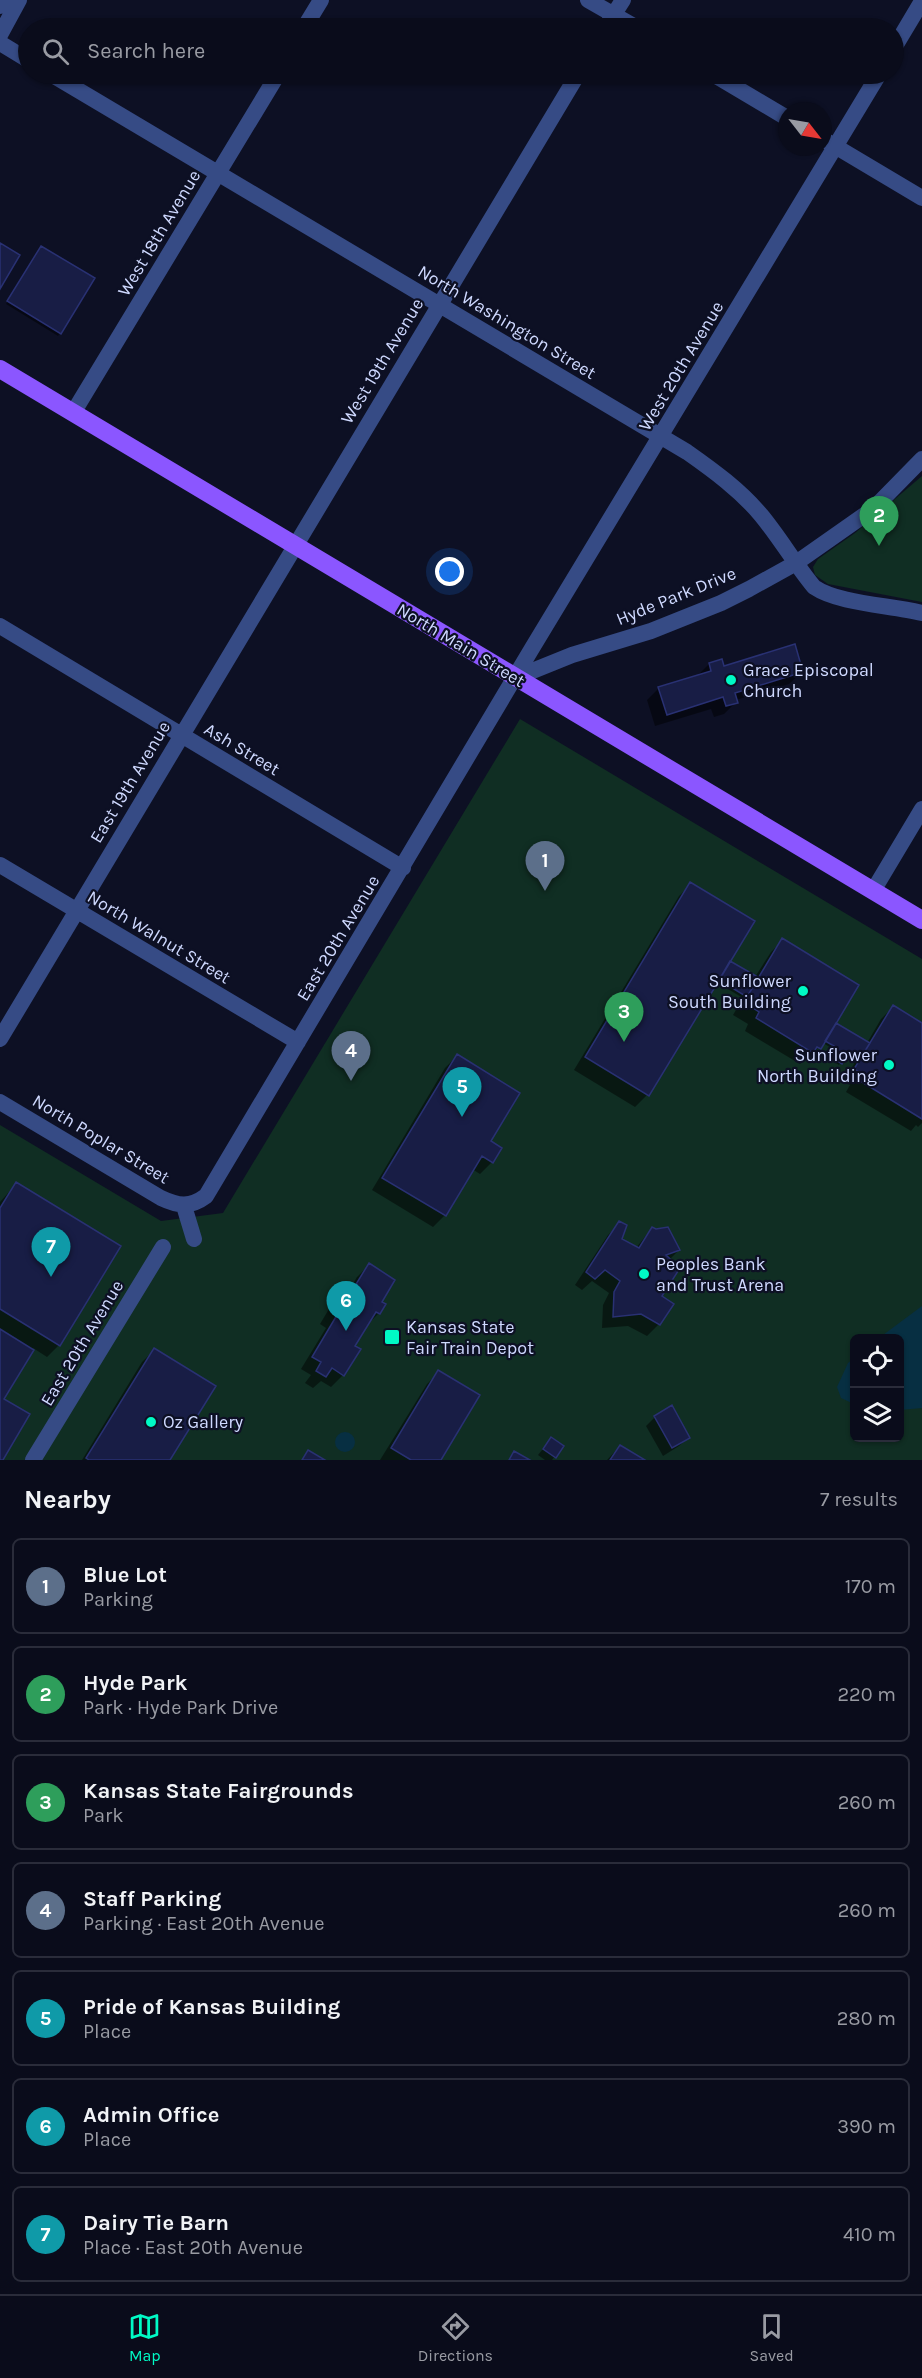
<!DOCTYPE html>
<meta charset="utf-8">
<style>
:root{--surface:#0a0c1b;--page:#181a28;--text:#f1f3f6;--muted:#999ba3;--line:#2a2c3a;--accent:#00fac5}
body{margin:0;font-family:Karla,sans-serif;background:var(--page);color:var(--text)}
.controls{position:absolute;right:18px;bottom:18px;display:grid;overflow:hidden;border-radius:9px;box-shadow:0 2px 4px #0004}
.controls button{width:54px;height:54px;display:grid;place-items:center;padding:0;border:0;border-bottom:2px solid var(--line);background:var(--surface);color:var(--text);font:30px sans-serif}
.compass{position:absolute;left:778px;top:102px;width:54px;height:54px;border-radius:50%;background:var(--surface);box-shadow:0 2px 4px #0004;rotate:121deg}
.you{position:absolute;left:450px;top:572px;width:21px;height:21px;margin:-15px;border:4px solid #fff;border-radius:50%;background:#1a73e8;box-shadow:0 0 0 9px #1a73e833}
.badge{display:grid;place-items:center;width:39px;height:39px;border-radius:50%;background:var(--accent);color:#fff;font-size:20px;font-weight:700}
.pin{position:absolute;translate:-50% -50px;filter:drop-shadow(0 2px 3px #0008)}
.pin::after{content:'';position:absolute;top:32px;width:21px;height:18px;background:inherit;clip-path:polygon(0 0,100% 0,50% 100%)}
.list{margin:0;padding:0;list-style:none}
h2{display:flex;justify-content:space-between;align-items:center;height:78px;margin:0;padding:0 24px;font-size:26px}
h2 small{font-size:20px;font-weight:400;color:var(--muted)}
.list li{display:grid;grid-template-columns:39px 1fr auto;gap:18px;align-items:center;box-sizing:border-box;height:96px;margin:0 12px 12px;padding:0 12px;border:2px solid var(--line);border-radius:9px}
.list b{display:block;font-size:22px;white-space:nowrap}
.list p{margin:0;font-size:20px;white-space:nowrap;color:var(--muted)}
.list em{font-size:20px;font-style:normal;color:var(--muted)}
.icon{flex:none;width:33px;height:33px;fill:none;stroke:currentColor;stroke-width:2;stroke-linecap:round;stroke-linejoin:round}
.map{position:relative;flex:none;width:922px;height:1460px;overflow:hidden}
.search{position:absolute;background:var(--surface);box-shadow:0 2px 4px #0004;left:18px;right:18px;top:18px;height:66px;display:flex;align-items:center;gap:15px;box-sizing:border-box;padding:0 21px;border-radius:33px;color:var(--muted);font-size:22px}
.sheet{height:834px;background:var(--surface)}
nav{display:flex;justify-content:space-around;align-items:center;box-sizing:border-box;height:84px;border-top:2px solid var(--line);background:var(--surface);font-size:16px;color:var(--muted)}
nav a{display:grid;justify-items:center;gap:3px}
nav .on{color:var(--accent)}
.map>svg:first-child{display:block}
.green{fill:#102e23;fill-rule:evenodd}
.water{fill:#072f42}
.shadow{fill:#0007}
.building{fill:#181d45;stroke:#293173;stroke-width:1.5}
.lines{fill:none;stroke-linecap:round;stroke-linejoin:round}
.minor{stroke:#364b85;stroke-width:16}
.major{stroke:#8b56ff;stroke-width:18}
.poi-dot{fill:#00fac5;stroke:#0d1024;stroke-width:2}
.labels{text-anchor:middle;stroke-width:4.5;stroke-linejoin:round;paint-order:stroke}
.street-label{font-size:18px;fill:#cfd9ff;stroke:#0d1024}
.poi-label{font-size:18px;fill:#cfd9ff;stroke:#0d1024;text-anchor:start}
</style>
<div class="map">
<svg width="922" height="1460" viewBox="0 0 922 1460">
<rect width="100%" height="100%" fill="#0d1024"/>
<path class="green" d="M922,476V602L828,584L815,575L813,567L818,559L855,533Z
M520,719L922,959V1460H0V1125L161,1221L223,1213ZM854,1338H900V1438H854Z"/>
<path class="water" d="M922,1306V1408L900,1410V1338H879Z
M854,1358V1404L841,1398L837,1387L848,1363Z
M335 1442a10 10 0 1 1 20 0a10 10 0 1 1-20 0Z"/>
<path class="shadow" d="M39,250L60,333L58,336L6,304Z
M709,664L723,668L802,672L789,684L736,700V702L724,714L714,717L711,709L655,726L647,700L659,688L697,676Z
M691,884L728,962L755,977L771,952L783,940L834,1023L867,1043L881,1019L893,1007L922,1025V1123L918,1127L916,1125L911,1131L846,1092L850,1085L844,1082L855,1062L845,1056L839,1065L827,1058L833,1049L823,1043L807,1060L805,1059L800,1064L745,1031L748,1024L733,1015L743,998L716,982L647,1095L635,1107L574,1070L679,896Z
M457,1056L489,1141L492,1162L480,1174L472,1169L445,1215L433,1227L372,1190L445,1068Z
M16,1184L59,1345L47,1357L33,1348L2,1400L0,1460V1202Z
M620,1223V1240L636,1248L652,1228L679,1250L669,1260L660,1296L659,1324L647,1336L628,1326L602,1328L603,1305L609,1293L592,1281L582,1290L575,1285L608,1235Z
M369,1265L380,1302L379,1313L367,1325L353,1346L343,1375L331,1387L321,1381L313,1388L305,1383L311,1375L301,1369L326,1328L320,1324L329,1309L341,1297L344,1299L357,1277Z
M154,1350L169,1460H82L142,1362Z
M439,1372L440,1460H380L427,1384Z
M655,1417L688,1438L679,1446L663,1456L646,1426Z
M551,1439L562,1447L552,1460H545L538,1455Z
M620,1446L642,1460H607Z"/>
<path class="building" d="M0,243L20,255L0,289Z
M41,246L95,278L61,334L7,301Z
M795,644L803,672L735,693L738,703L726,706L723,697L667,715L658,687L711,671L709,663L722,659L724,666Z
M690,882L755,921L649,1096L585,1057Z
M782,938L859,985L821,1049L817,1047L813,1053L756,1018L759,1012L744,1002Z
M730,961L758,977L747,997L719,980Z
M893,1005L922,1023V1119L857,1079L861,1073L854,1069Z
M836,1023L870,1043L859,1061L848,1054L842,1064L828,1055L834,1046L825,1041Z
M457,1054L520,1093L491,1141L502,1148L493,1163L482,1156L446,1216L382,1178Z
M16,1182L121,1246L60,1346L0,1309V1208Z
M619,1221L627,1225L622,1239L639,1248L652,1227L656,1229L668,1227L680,1250L666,1255L680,1268L662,1296L674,1304L660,1325L641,1314L613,1317L614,1292L620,1281L605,1270L595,1279L586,1272Z
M369,1263L395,1280L382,1302L386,1304L380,1314L376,1312L355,1346L361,1349L344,1376L332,1368L326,1377L316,1371L321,1362L312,1357L337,1315L331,1312L341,1295L347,1299Z
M0,1329L34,1350L4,1399L30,1414L3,1460H0Z
M154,1348L216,1386L170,1460H89L86,1458Z
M438,1370L480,1395L441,1460H411L391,1448Z
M672,1405L690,1438L672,1448L654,1416Z
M551,1437L564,1446L556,1458L543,1449Z
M620,1445L645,1460H610Z
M308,1450L325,1460H302Z
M514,1451L530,1460H509Z"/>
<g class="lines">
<path class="minor" d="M588,0L637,28
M0,6L4,0
M304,28L321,0
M605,28L623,0
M0,35L19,0
M0,43L28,60
M894,48L922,1
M51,74L687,452C714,471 740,490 761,515C780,538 795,564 814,587C839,604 890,605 922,613
M713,74L787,118
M823,139L922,198
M73,413L278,74
M0,626L403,868
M515,678L572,655L651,631L721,603L749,589L796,563L873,509L922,459
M0,865L298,1042
M873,891L922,809
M0,1039L578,74
M0,1102L161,1198C178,1206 190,1208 206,1196L531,650L879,74
M184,1206L194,1239
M33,1460L163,1247"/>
<path class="major" d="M0,369L922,920"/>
</g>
<g class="poi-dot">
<circle cx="731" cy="680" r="6"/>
<circle cx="803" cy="991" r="6"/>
<circle cx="889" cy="1065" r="6"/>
<circle cx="644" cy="1274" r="6"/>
<rect x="384" y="1329" width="16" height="16" rx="3"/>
<circle cx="151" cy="1422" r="6"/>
</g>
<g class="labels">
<g class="street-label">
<text transform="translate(159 233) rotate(-59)" y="6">West 18th Avenue</text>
<text transform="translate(507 322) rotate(31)" y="6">North Washington Street</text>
<text transform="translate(382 361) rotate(-59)" y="6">West 19th Avenue</text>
<text transform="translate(681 366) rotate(-59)" y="6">West 20th Avenue</text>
<text transform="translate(676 596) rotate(-22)" y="6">Hyde Park Drive</text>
<text transform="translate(461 645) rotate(31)" y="6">North Main Street</text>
<text transform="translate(242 749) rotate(31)" y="6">Ash Street</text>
<text transform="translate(130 782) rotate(-59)" y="6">East 19th Avenue</text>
<text transform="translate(159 937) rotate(31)" y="6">North Walnut Street</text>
<text transform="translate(338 938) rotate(-59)" y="6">East 20th Avenue</text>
<text transform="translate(101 1139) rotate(31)" y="6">North Poplar Street</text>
<text transform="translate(82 1343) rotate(-59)" y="6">East 20th Avenue</text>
</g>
<g class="poi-label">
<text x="743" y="676">Grace Episcopal<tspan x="743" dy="21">Church</tspan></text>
<text x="791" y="987" text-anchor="end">Sunflower<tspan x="791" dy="21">South Building</tspan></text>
<text x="877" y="1061" text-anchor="end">Sunflower<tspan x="877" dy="21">North Building</tspan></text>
<text x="656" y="1270">Peoples Bank<tspan x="656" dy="21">and Trust Arena</tspan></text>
<text x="406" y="1333">Kansas State<tspan x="406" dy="21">Fair Train Depot</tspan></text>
<text x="163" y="1428">Oz Gallery</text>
</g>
</g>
</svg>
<div class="controls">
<button><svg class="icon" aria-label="locate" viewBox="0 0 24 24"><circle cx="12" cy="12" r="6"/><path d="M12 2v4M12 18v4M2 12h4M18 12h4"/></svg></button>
<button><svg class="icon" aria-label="layers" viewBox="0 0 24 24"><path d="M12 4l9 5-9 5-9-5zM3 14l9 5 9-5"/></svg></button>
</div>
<svg class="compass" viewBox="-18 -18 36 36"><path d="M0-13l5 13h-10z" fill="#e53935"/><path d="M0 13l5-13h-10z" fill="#999ba3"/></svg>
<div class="you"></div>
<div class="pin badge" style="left:545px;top:891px;background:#5c6f8a">1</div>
<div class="pin badge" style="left:879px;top:546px;background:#2e9e5b">2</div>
<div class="pin badge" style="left:624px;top:1042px;background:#2e9e5b">3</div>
<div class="pin badge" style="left:351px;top:1081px;background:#5c6f8a">4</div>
<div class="pin badge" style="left:462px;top:1117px;background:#0f9aa8">5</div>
<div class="pin badge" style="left:346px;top:1331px;background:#0f9aa8">6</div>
<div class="pin badge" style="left:51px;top:1277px;background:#0f9aa8">7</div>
<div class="search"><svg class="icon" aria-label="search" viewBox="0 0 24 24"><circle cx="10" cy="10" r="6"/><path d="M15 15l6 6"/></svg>Search here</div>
</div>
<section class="sheet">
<h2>Nearby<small>7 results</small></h2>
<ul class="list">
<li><span class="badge" style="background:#5c6f8a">1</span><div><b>Blue Lot</b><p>Parking</p></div><em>170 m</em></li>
<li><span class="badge" style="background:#2e9e5b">2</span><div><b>Hyde Park</b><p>Park · Hyde Park Drive</p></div><em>220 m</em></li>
<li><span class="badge" style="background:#2e9e5b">3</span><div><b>Kansas State Fairgrounds</b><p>Park</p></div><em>260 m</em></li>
<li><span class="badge" style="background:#5c6f8a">4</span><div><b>Staff Parking</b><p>Parking · East 20th Avenue</p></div><em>260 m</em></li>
<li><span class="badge" style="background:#0f9aa8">5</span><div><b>Pride of Kansas Building</b><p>Place</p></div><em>280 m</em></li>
<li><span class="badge" style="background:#0f9aa8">6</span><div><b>Admin Office</b><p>Place</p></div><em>390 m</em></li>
<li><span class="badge" style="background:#0f9aa8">7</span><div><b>Dairy Tie Barn</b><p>Place · East 20th Avenue</p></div><em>410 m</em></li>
</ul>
</section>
<nav>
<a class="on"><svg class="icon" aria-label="map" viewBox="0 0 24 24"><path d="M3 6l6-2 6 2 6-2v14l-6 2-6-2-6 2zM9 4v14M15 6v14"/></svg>Map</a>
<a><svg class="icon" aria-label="directions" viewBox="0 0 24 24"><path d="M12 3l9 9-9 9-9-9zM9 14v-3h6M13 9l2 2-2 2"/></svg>Directions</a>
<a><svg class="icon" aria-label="saved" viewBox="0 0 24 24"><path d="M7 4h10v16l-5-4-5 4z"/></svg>Saved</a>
</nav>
